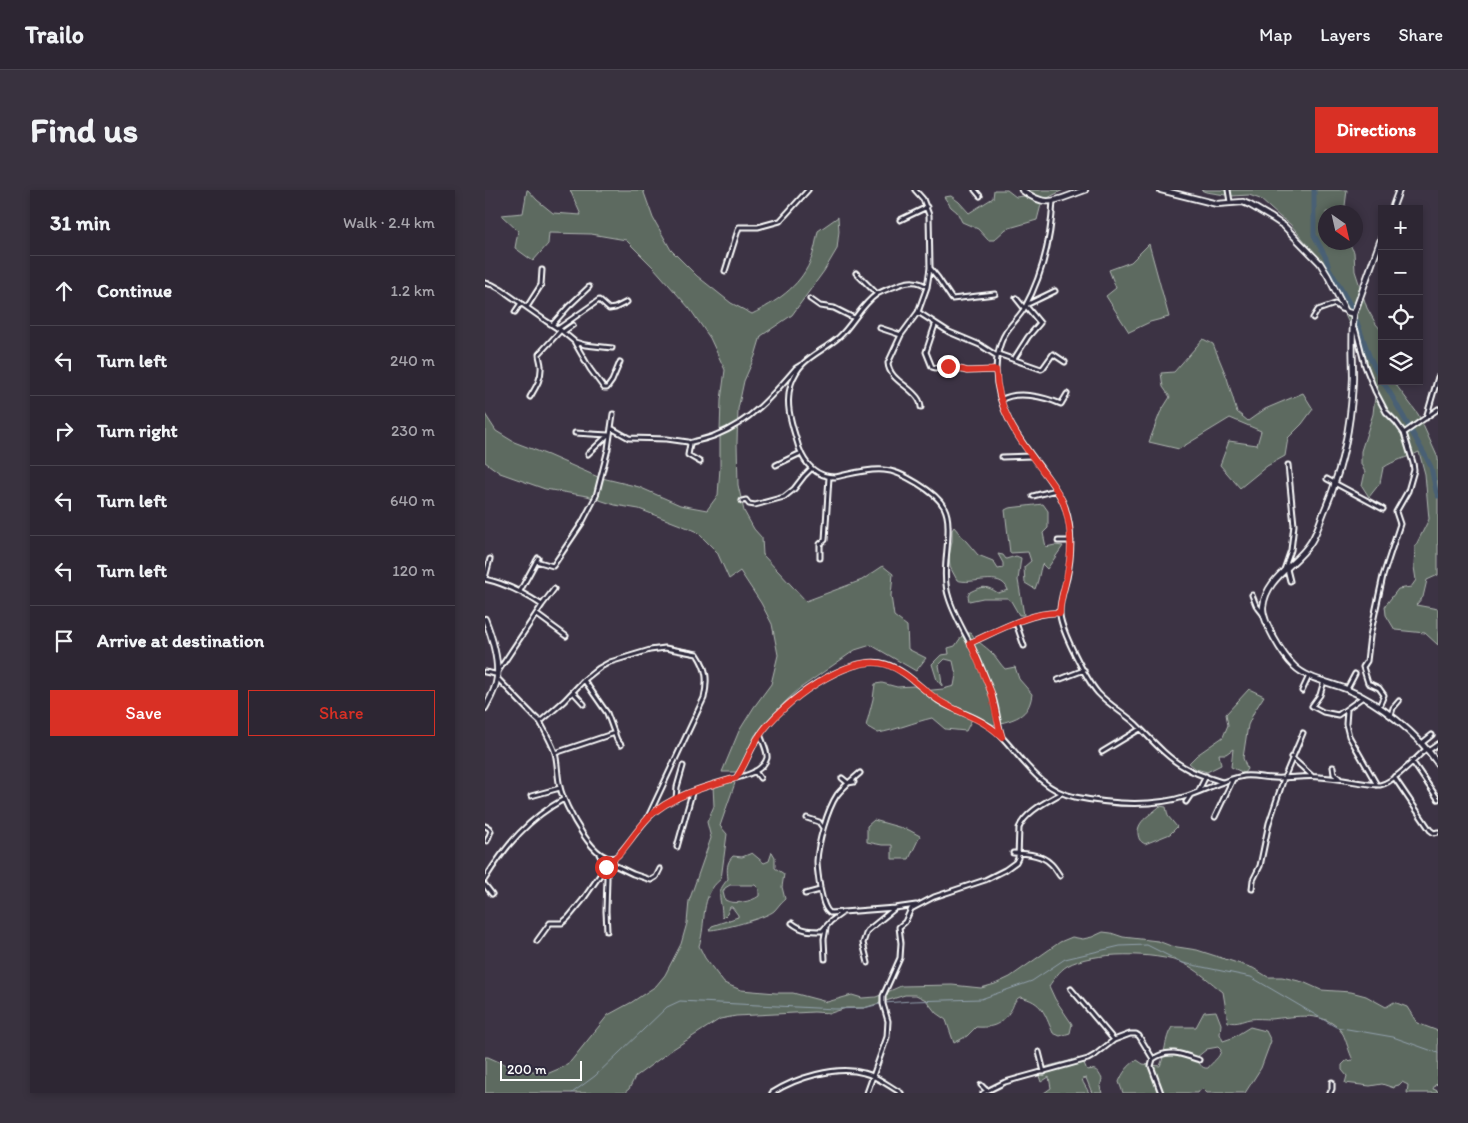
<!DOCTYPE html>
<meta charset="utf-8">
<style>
:root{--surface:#2d2633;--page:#39323f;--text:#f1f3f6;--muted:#a7a5ac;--line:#48434e;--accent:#d93025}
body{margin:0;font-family:Itim,sans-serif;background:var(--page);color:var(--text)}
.controls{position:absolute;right:15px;top:15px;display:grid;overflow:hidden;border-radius:0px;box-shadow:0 2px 8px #0003}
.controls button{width:45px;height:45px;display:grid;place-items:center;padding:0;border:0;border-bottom:1px solid var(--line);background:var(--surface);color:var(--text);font:25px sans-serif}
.compass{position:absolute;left:833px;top:15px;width:45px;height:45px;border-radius:50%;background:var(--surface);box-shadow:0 2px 8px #0003;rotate:146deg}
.scale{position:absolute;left:15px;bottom:12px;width:82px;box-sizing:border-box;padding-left:5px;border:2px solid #fff;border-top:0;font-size:14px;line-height:18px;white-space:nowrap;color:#fff;-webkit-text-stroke:4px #2f2a3d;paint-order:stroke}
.stop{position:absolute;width:15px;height:15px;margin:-11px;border:4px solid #d93025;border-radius:50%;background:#fff}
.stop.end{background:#d93025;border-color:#fff;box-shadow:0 1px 5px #0008}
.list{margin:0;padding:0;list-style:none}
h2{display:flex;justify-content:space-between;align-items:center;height:65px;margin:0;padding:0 20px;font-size:21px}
h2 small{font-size:16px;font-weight:400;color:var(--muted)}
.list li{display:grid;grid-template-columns:32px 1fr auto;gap:15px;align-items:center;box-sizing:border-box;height:70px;padding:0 20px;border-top:1px solid var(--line)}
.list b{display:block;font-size:19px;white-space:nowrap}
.list em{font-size:16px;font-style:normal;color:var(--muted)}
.actions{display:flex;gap:10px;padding:15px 20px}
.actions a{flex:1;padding:11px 0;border:1px solid var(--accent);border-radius:0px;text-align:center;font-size:18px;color:var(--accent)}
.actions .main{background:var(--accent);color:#fff}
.icon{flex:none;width:28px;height:28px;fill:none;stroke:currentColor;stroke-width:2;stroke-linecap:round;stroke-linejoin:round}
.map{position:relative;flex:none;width:953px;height:903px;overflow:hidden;border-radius:0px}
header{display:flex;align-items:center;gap:30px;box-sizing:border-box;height:70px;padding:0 25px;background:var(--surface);border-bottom:1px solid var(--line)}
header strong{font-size:24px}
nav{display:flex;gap:28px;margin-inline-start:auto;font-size:18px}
.intro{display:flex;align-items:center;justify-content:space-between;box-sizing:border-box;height:120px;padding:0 30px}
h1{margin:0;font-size:35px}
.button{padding:12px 22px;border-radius:0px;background:var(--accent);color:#fff;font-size:18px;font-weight:700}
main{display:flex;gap:30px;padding:0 30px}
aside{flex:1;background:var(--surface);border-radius:0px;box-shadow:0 2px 8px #0003}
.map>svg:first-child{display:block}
.green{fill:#5d6b61;stroke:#aeb5b0;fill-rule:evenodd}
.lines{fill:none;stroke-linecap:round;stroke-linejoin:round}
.stream{stroke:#92a0ac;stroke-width:1}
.river{stroke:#4a6175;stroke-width:5}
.street-casing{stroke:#fff;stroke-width:7}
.secondary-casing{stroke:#fff;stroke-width:8}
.street{stroke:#2f2a3d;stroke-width:3}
.secondary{stroke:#2f2a3d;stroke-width:4.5}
.route{stroke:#d93025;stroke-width:6}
</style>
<header>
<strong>Trailo</strong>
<nav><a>Map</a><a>Layers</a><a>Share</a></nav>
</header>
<div class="intro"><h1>Find us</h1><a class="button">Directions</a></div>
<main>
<aside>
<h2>31 min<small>Walk · 2.4 km</small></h2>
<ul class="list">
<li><svg class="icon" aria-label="ahead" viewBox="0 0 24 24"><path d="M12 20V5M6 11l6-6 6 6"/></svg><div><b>Continue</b></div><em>1.2 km</em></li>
<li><svg class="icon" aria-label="left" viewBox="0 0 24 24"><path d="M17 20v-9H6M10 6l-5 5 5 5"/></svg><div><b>Turn left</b></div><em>240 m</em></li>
<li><svg class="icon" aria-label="right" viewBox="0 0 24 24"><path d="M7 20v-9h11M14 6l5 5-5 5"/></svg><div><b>Turn right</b></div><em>230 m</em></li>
<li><svg class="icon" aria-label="left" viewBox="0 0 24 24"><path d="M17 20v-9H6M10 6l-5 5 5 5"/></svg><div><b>Turn left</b></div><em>640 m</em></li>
<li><svg class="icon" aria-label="left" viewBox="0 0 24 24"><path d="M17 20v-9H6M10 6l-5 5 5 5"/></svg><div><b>Turn left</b></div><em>120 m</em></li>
<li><svg class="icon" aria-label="arrive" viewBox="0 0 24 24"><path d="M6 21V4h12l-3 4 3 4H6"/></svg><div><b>Arrive at destination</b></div></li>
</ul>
<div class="actions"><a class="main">Save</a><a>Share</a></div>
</aside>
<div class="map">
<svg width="953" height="903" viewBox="0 0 953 903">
<rect width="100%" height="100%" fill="#3c3344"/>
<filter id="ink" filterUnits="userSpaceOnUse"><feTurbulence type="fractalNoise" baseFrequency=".02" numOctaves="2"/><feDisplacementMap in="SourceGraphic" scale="10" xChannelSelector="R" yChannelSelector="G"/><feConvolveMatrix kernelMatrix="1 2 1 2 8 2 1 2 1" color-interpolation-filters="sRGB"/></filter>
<g filter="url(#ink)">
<path class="green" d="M42,0H43L52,10L68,23L96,25L85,0H158L168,28L186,60L212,86L246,113L267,124C291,112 314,97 325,72C329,63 331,51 333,41L353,27L354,41L352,59L339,81L307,125L276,146L270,166L259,191L253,219L252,253L253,295L259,321L269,339L277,348L278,365L321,411L377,390L398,376L408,384L406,406L409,426L422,436L423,459L441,468L431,481L386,455L370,460L314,499L299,513L284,531L270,545L255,582H237L254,541L269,517L286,494L293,465L287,434L276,413L255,381L244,389L232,362L211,341L154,319L130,315L102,306L60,299L15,283L0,272V224L11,241L29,252L63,265L113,287L154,297L195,315L222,320L233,305L235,278V242L236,210L240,180L225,148L205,119L169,78L141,50L106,44L64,43L63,54L48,71L30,58L33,41L16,25L38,23Z
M509,0H522L531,7L539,6L543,0H578L557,11L552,30L521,39L509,50H503L493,39L477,32L472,22L466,17L459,7L466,6L474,12L484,23L508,8Z
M716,0H862L860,16L868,22H841V52L864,53L869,62L870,81L882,118L891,134L897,141V191H908L933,224L953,268V385L942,390L938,407L931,415L953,419V455L940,443L910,440L901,425L900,416L913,399L926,397L931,390L929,377L930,357L944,329L940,284L934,262C922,268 909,270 898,278L895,293L884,307L877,296L880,282L876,274V261L888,224L890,206L884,178L835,69L805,34L795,27L775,9L764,5L747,6L721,2Z
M664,54L684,127L665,132L644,142L621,106L631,98L624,80L646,72Z
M718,149L728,154L742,188L752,222L763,231L780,219L818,203L828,219L817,234L803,248L800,266L782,276L755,298L735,275L744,251L772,255L776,241L745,228L694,259L664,252L675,223L685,207L678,197L676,183L689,182Z
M558,314L563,321V338L558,343L561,357L570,355L578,356L562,379L557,374C554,383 554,390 550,399L540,393L539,377L546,371L543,362L525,363L520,320L524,318Z
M469,337L493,365L508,371L513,379L518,378V373L513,364L518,365L521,369L531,366L536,368L533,390L539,425H534L526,411L522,408H498L484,411L483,406L485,402C497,396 501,395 513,403L523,400C516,380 486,396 472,390L465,377L464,366L467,351V340Z
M479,443H486C493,453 499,455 507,463C512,468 515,474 520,479L530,477L534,489L547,504C544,528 529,529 509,535L489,525L481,541L460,539L447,528C429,532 411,540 393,543L381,536L388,509L390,494L397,493L412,497L429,496L437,501L458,499L469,496L471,485L468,471L460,469L454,475L456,486L457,496L452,490L447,474L456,465L464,464L463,458L470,456Z
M764,499L779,506L769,522L763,535L758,568L762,579L759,583L746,577L748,559L741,564H734L736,575L722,582L711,579L704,573L712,565L738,547L743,535L741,524Z
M243,590L250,593L235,636L242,644L236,689C214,706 222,732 214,756L220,768L239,793L256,800L291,803H308L342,812L367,805L377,808L391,807L416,796L467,795L496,798L510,794L525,787L575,752L587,747L598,749L607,747L618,742L626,743L638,747L673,751L686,756L712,760L768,778L783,787H797L818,792L836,800L866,802L881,806L901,817L909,812L922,817L932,833L953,841V894L950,895L948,899L953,901V903H922L923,895L917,892L914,895L910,896L909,898L897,894L885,896L860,893L862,886L857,880V875L861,871L868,870C864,862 861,850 858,844C841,819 810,827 785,829C779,829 772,828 765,829C755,831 754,834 743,832L738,802C725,792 713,780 698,773C670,762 608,761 582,776C574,781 569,789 564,796L570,809L587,834L585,843L575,846L568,843C559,823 558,812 535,807C529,810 529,815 526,820C516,835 508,838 491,837L482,846L469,853L461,830L451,823L441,810L431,805H420L379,818H361L346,823L329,822L251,826L235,829L188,859L150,887L144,899L139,903H0V867H3L30,879L64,883L76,878L86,871L123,825L147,812L171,796L180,785L196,754L202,733L204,711L226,648L222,632L229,616L228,596L236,591Z
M675,616L681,617L683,626L692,637L685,644L660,654C655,651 654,650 653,644C652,630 666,625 675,616Z
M389,630L424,640L435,646L424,669H407V655H397L382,652V636Z
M287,662L290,667V678L299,684L297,697L300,709C295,713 293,717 289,721C281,728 235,740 224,740L227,736L253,727V725L247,717H245L242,724L238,728L237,726C237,707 229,705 243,689C242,680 241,673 248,666L257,667L267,663L279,673L284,671ZM245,695H270L274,699V706C266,712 249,715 240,710L238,702L240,698Z
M731,821L736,834L735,844L738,851L747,848L765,837L781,841L786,851L776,878L760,903H722L718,899L715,900L713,903H638L634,892C637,884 643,875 652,870L658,874L675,876C681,863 679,849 687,837H711L719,822ZM733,857L736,860C735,868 727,872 723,878C716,879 714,873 712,867L722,859Z
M593,868L598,871L602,880C611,878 613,881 617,889L615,897L617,903H607L601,888L597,889C598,894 602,898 604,903H559L566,898L564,887L556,892L553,883L555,879C567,874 580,873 593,868Z"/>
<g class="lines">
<path class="stream" d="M87,903L110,886L182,817L195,811L350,819L379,818L399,813L427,811L496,809L547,791L580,769L635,756L662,755L698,773L766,787L851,837L908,847L953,863"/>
<path class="river" d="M829,0V45L841,68L844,78L867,118L885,168L897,191
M897,191L904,201L941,267L946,277L951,301L953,306"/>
<g class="street-casing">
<path id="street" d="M430,0L438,9L444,25L445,78L442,97L433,122L416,145L403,173C404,190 426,196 434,210C435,212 436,215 436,217
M490,0L495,6
M743,0L745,12
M568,11C566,48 558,84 540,117C536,125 529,131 524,138C515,149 511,167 511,180C511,219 534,249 556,278C564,290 575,303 580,317C588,340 587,364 582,388C579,400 574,412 575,425C577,442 601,489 613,503C624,515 639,523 651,534C665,548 681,567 699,577C710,584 724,588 737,592
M415,30L442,17
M445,78L453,88L467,109L510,104
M240,81L254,37H273L295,31L323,0
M371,83L392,104
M0,93L8,95L17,100L61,131L78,142L90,152L100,155L127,158
M442,97C433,90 424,91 413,95C406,98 399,100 392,104C376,115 368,134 354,147C335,164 315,167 306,194C299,216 308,237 314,258C320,275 332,287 350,287C365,284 385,278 399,280C416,281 451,302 459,317C462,323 463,330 463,336C464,360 456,384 464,408C469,424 477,438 485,453C493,468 500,486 506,502C512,516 512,532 517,547
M531,108L539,118
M325,109L335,116L349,118L369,128
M541,115L570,101
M42,117L56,95L57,80
M30,122L36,113
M433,122L464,142L495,155L512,166
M828,128L833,120L850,114L856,119L860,120
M67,135L84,116L104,97
M450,135L441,162L447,177L451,178L463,176L482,181L511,180
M74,138L114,110L124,119L130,118L142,112
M395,138L416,145
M868,138L871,141L880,176L890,201L901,222L911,232L919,243L928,273L929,280L923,301L911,322L915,334L898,386L885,446L882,471L878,477L883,493L894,498L899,505L894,517
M78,142L88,135
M90,153L105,179L119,198H122L127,191L135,172
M513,164L556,179L558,178L568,164L580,172
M529,169L543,147L555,133L541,116
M45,207C51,197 57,188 56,176C56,172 54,168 54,164L76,140
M516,210C532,200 560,207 576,214L582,204
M941,228L953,187
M126,238L144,248L182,249L203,252L205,254L203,265L215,272
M90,243L123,245
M919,243L953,219
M204,253C213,250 222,249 231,245C265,232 288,205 311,178L316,175
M103,264L123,245
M517,267L545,266
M291,275L316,263
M842,289L898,319
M548,306L571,300
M257,311L261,310L264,314L270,315L299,307L309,299L319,286L326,279
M573,351H586
M335,368V354L340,350L344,287
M51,371L68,376L97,333L111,306L123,259L128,224
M802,379L805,391
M799,380L806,360L809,335L803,275
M0,388L5,369
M0,389C22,394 39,403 57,415
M35,401L53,368
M767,405L771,415L778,424
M51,424L81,446
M531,433L539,456
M485,453C510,442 547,421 575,423
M0,482L10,484L12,483L57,415L69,399
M12,488C24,500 35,512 47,524C49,527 53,529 55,532C58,537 69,558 70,563C73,574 72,586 75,597C78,613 113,683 133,665C144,653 152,640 163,628C184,606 222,596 251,588C261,575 265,558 275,545C294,515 363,462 401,474C422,481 436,499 454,511C473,523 496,527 513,543C537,567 554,600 590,607C625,614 668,617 702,606C721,600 739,589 759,586C769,585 779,588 789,588C804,589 819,585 835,587C855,588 874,594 895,595C909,592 930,569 941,559
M99,490L122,523L132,550L136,555
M573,490L599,480
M839,491L835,505L827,516L838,522L853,525L878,507
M862,499L870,484
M817,501L824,486
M88,502L99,514
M862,520L861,534L864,546L892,595
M906,525L908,518L914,511
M55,532L79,511L99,490L114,478L125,472L165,460L180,458L212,464C222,479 223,490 219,508L163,627
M937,553L947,545
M943,561L953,554
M617,562L655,539
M70,563L130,543
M806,567L827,586
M927,571L953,609
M848,577L849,584L854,588
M270,581L275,588
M375,583C367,590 359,596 352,605C342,620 333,653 332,671C332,680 334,690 335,698C337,706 338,718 345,723L410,718L431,715
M909,587L945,640L949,643L953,642
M252,588C262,585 278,581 282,568C283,561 277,551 275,544
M357,588L363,593L369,592
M714,600L721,586
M46,606L75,598
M191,609L192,597L198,576
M701,612L705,606
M730,627L748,589
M322,628L334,632L338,638
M0,636L4,638L6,641L2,651
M192,657L207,603
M528,663C539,663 556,664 565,673C569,676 572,682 575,686
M114,664L121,677L122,688L121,721L122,741
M125,673L148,684L166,690L171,687L175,679
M0,689C21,655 44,628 79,609
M0,695L7,704
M767,699L768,690L775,676L784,633L799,588L818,543
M320,704L335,700
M307,733C317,741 325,741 337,741L346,731L357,723
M52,751L65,733H77L83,728L97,711L115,685L129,669
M340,769L339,749L341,738
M383,773L378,753L382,741L409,719
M586,799L629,850L645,844H651L654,846L668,869
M554,862L559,882
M496,895L502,901
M287,903C310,888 352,875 379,883C392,886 404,896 416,903
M382,903L402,847L403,831L398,814V806L415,768L416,753L414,737L420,732L426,719L449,707L500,690L520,680L531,672L533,668L534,638C540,622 561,612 575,604
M498,903L520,892L603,869L610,865L629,850
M676,903L666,876L668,869C683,858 697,864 714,870
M845,903L847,899V892"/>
</g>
<g class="secondary-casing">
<path id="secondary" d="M537,0C563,20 572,9 600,0
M676,0L732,14L758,12L765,15L787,28L799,36L835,73L843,86L860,120L862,122L869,124
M907,19L914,0
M897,46L869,124C866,146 868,167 868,188C867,221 861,261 850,292C848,301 844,309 841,317C836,328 833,341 826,352C812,375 781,387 778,417C777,431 798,466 809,476C822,489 844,492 861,499C894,512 933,544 953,574
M0,429C7,447 14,469 12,488C11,499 5,509 0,518"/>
</g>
<use href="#street" class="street"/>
<use href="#secondary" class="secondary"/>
</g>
</g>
<g class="lines" filter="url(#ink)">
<path class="route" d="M121,677C125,671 132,667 137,661C146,650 153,638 164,627C185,606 222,596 251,588C261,575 265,558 275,545C295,515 364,461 402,475C423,482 437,500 455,511C477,525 497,528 517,547L512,530L506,502L485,453C511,442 546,421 575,423C575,411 579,400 581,389C587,364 587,343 580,318C576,304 565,290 556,279C532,247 513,221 511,180L482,181L463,176"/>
</g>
</svg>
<div class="controls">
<button>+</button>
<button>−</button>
<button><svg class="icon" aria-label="locate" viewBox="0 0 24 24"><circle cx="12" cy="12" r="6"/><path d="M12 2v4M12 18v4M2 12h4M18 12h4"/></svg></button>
<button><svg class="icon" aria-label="layers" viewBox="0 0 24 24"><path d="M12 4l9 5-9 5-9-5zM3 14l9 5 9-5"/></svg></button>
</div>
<svg class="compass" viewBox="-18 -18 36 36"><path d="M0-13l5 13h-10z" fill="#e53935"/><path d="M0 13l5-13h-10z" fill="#a7a5ac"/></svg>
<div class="scale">200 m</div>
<div class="stop" style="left:121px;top:677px"></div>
<div class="stop end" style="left:463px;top:176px"></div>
</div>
</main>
